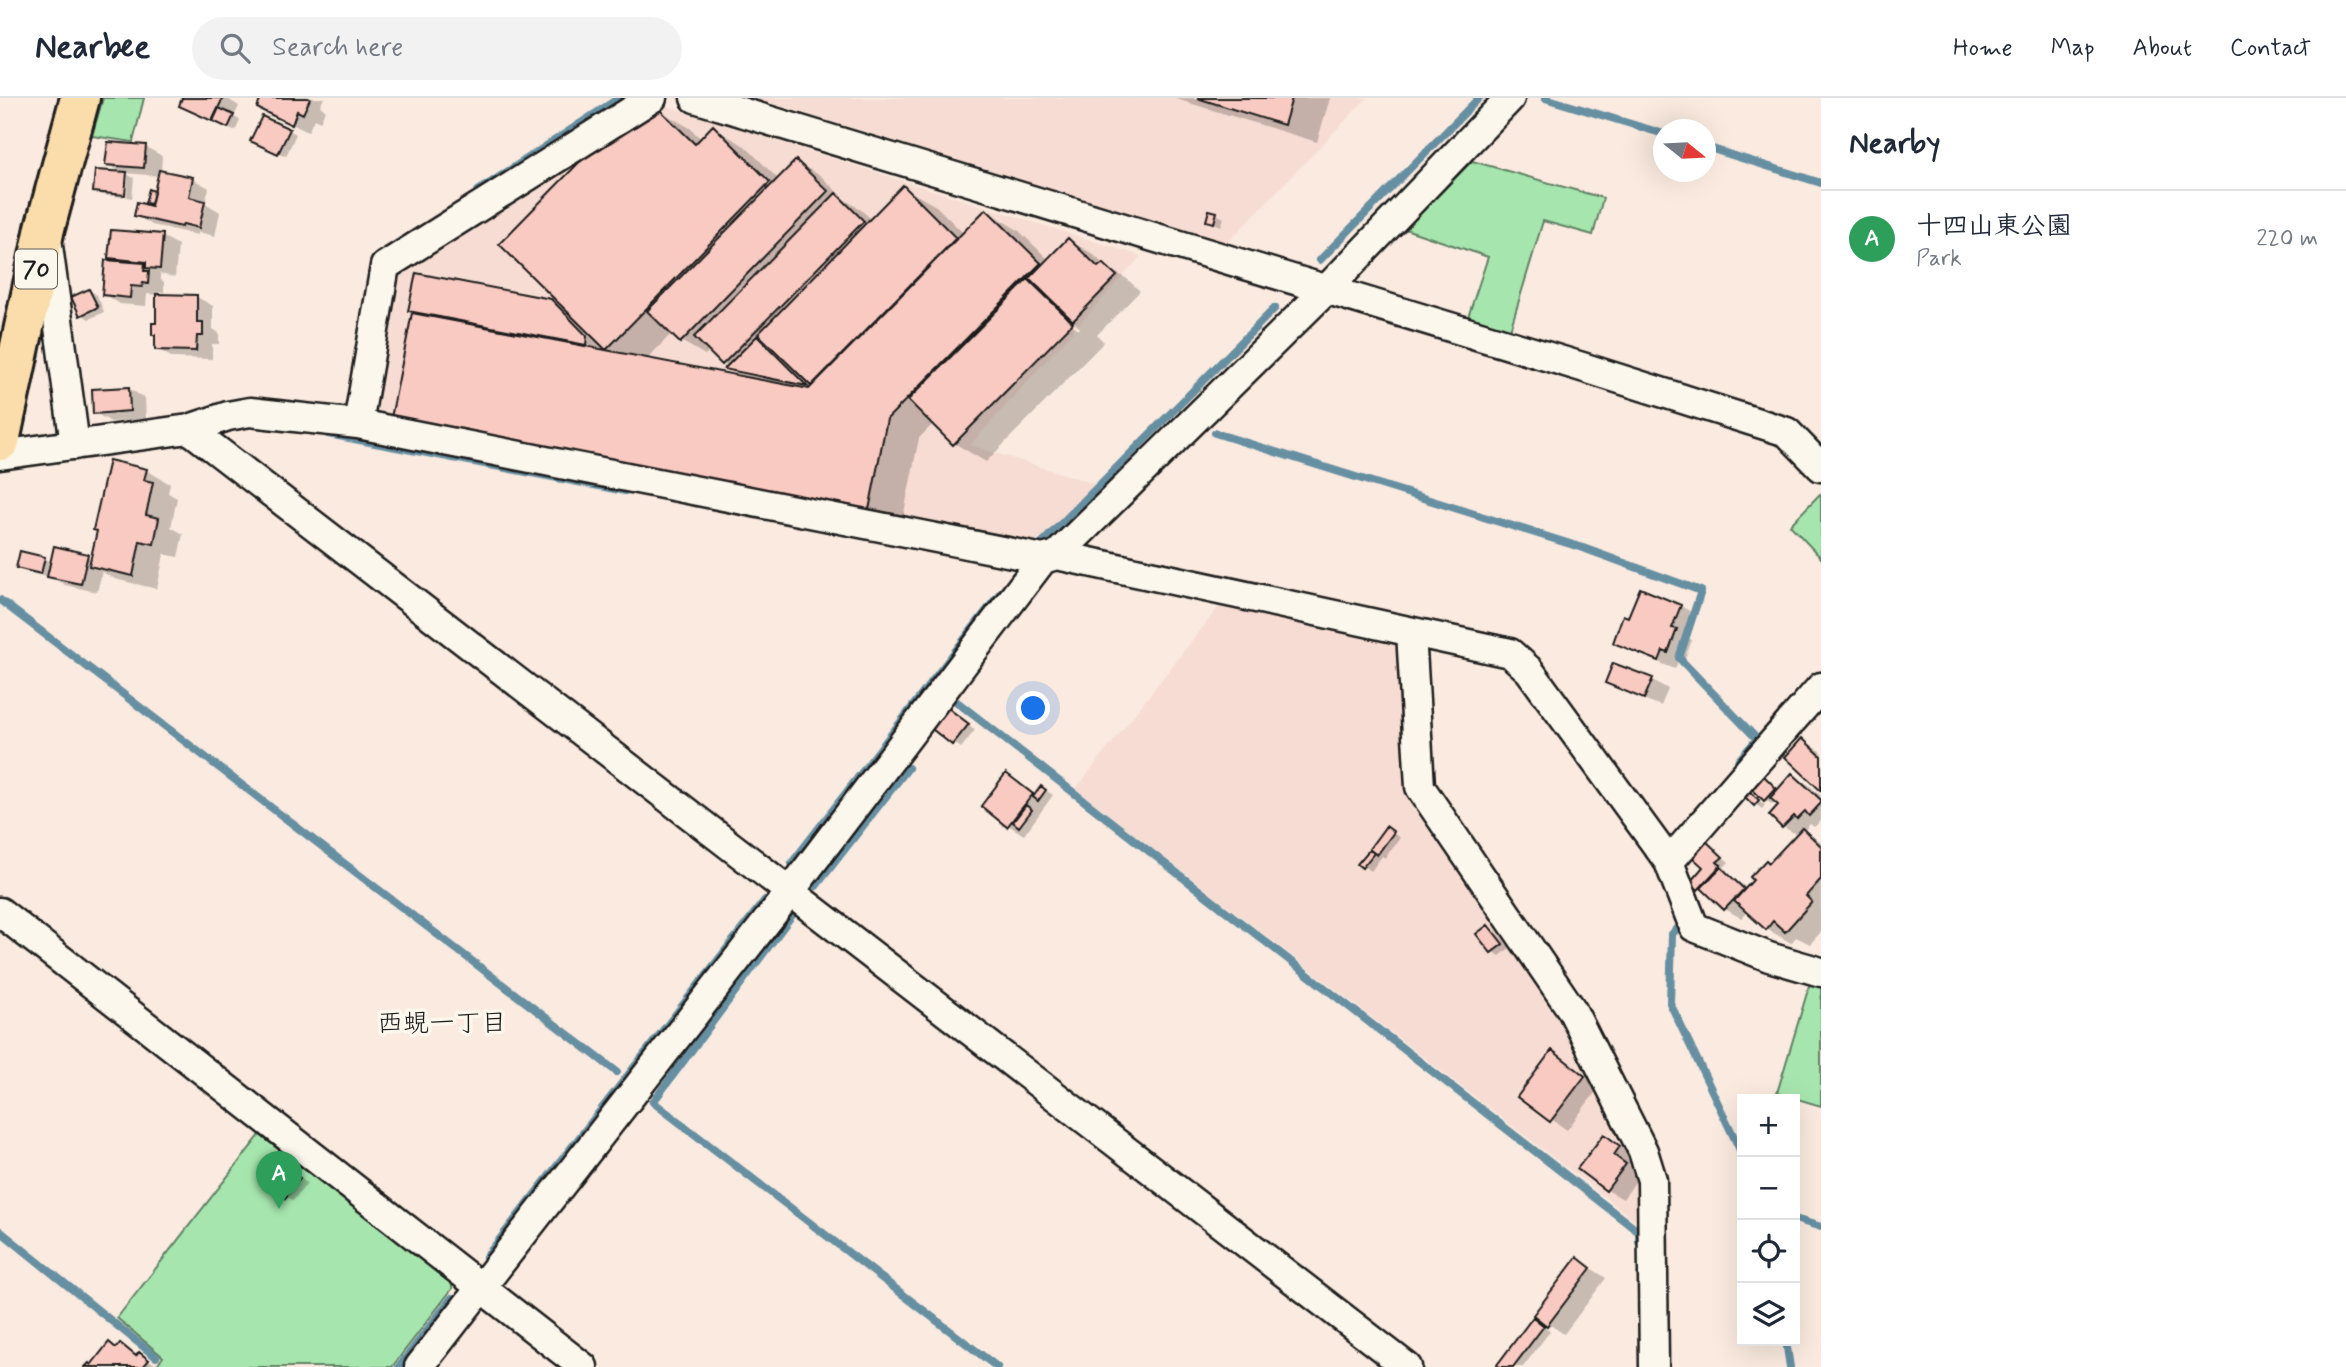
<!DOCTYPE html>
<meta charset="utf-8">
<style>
:root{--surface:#fff;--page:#f2f2f3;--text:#1f2937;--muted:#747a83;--line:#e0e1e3;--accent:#c8321e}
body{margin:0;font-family:Mynerve,"Klee One",sans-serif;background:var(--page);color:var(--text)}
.controls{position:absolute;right:21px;bottom:21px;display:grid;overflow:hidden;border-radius:0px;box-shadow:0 7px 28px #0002}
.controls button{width:63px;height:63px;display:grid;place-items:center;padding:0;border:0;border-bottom:2px solid var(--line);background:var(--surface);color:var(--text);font:35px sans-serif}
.compass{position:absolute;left:1653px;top:21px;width:63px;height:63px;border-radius:50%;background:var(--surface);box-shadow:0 7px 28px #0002;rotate:108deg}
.you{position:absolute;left:1034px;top:611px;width:24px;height:24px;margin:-18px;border:5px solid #fff;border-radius:50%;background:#1a73e8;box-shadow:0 0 0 10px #1a73e833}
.badge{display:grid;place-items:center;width:46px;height:46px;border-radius:50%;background:var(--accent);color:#fff;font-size:23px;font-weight:700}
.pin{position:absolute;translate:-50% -58px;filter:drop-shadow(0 2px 4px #0008)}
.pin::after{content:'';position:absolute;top:37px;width:24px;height:21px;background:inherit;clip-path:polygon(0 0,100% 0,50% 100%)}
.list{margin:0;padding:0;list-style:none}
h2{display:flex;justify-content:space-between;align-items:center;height:91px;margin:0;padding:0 28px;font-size:30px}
h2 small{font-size:23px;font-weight:400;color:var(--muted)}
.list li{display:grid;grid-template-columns:46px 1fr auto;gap:21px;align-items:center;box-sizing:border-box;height:98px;padding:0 28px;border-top:2px solid var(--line)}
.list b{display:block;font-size:26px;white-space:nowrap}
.list p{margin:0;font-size:23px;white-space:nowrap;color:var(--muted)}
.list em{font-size:23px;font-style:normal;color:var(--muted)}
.icon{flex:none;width:38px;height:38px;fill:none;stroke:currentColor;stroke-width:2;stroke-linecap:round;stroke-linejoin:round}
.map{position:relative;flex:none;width:1821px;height:1269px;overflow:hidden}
header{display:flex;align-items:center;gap:42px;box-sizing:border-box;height:98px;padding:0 35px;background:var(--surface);border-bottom:2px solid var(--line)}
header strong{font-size:33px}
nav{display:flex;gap:38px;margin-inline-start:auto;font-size:24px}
.search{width:490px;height:63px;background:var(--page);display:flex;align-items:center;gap:18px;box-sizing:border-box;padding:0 24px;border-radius:38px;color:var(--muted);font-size:26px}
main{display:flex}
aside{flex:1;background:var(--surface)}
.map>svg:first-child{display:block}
.built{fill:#f6dcd2}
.green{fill:#a6e6ae;stroke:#618165;stroke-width:2}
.shadow{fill:#0003;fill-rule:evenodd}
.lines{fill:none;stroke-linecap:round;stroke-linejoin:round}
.stream{stroke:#668fa2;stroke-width:8}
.building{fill:#f9cac1;stroke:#1c1c1c;stroke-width:2}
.street-casing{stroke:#1c1c1c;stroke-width:33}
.primary-casing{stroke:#1c1c1c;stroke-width:44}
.street{stroke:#fbf7ec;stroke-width:28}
.primary{stroke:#faddab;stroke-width:38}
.labels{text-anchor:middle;stroke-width:7;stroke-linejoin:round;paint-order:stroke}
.shield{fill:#fbf7ec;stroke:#5f5e5a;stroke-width:2}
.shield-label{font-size:23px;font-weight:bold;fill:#1c1c1c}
.neighbourhood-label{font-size:26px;fill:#1c1c1c;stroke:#fbf7ec}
</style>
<header>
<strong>Nearbee</strong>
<div class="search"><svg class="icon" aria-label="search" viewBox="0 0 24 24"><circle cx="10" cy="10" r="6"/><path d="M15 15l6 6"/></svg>Search here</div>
<nav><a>Home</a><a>Map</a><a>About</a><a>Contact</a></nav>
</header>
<main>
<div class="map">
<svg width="1821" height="1269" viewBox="0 0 1821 1269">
<rect width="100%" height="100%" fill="#faeadf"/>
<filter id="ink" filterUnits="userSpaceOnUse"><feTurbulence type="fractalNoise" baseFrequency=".0143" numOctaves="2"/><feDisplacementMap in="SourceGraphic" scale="14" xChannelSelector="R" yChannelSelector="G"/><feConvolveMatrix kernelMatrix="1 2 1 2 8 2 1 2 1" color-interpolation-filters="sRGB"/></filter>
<g filter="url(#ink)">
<path class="built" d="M755,0H1367L1227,145Z
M657,5L1141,158L970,347L1095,386L1032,449L373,320L395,179L417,159Z
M1221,506L1393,541L1405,553L1407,682L1564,920L1638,1066L1637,1124L1076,691Z"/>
<path class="green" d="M103,0H144L133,44L92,38Z
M1472,63L1603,100L1593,137L1543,123L1508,239L1466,225L1488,159L1405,131Z
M1820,396L1821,398V460L1790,427Z
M1810,885L1821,889V1008L1777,995Z
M260,1037L452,1185V1191L392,1269H155L163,1259L117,1220Z"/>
<path class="shadow" d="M184,0H226L239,8L234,19L240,22L236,32L228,31L181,7Z
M263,0H324L320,8L325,12L320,24L314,21L308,34L259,10Z
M1173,0H1330L1317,44Z
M658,12L690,30L701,41L713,30L745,48L779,82L796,64L821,78L845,102L860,111L872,122L904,90L936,108L964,136L986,113L1018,132L1049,162L1068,142L1093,156L1105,168L1127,181L1140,193L1097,237L1104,244L986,364L954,345L934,325L919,340L901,430L393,319L414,214L551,203L566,212ZM1055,204L1080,230L1078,232L1052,207ZM672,235L681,243L705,257L710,252L729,269L727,271L741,279L646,262Z
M289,32L296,36L286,58L260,46Z
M109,46L146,49L162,58L161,74L193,81L209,90L205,105L220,114L215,138L198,134V137L152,127L136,117L157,110L148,104L153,94L156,96L160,78L125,75L128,77H125L123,99L102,97L95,93L124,76L107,66Z
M128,77L134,80L132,100L127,99Z
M1216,116L1224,120L1221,128L1208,122Z
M162,138L178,147L175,179L160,176V181L164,184V194H159L158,198L197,199L213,208V231L219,235V246H212V261L173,260L157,251L158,197L147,196L146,208L120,206L104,196L120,165L110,159Z
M89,192L97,197L104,214L89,221L81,216Z
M129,291L145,300L146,321L111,324L95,315Z
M146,372L170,386L168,395L177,400L171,429L183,436L178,459L164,456L157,491L115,481L102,474L97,494L65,487L49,477L48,479L26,474L18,470L44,460L52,465L87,458L92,461Z
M1681,508L1696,517L1688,540L1692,542L1684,563L1679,561L1675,571L1631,553L1615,544L1629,522Z
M1652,582L1668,591L1661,608L1623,593L1607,584Z
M955,616L975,632L961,650L934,630Z
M1802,642L1821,653V690Z
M1793,677L1809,687L1821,698V723L1814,729L1810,726L1804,733L1821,744V834L1810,846L1796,839L1791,845L1767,831L1748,813L1741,820L1725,811L1707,794L1699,790L1706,769V745L1729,764L1724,769L1727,772L1726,774L1748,791L1798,737L1783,729L1780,707L1775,703L1772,706L1765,702L1764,680L1779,692Z
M1007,678L1036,697L1042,690L1053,697L1024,737L1008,727Z
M1750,696L1765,707L1762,711L1755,706Z
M1387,731L1400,740L1385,760L1382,758L1371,773L1360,766Z
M1488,829L1496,833L1510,850L1500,858L1492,853Z
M1552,955L1600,988L1567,1032L1519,998Z
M1605,1038L1635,1059L1629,1067L1641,1076L1623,1101L1607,1092Z
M286,1069L307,1085L293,1103L286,1098Z
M1577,1161L1606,1180L1564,1236L1535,1217Z
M1541,1226L1550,1233L1523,1269H1502Z
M120,1248L138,1258L139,1256L160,1269H88H92Z"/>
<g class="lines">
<path class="stream" d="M1545,0L1664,36
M1706,49L1821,85
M478,93L619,0
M1320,162L1479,0
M1215,335L1583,450L1701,493L1679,560L1757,641L1738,663
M328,336L625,393
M1038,449L1275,210
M0,502L617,974
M957,604L1639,1134V1144
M792,765L1001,494
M816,788L908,670
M792,817L653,1004L997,1269
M1680,828L1672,836L1670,905L1742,1056
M1795,1121L1821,1129
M0,1133L156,1259
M486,1159L765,802
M1786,1243L1790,1269
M399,1269L452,1200"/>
</g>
<path class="building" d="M182,0H223L212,23L179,8Z
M261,0H308L310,1L303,16L297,13L292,27L257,10Z
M1197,0H1292L1284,27Z
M219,10L234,17L228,30L213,23Z
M658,10L695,46L713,27L770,84L606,252L499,146L599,44Z
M262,18L290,31L278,56L250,43Z
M108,44L146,47L144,70L105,67Z
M796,62L828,93L680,245L647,213Z
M95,72L127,74L125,97L93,94Z
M159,72L193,79L189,99L205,103L199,130L183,126L182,129L134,118L137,104L151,108Z
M903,87L956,140L811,288L758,236Z
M149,91L154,93L151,106L145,105Z
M836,95L864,123L722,267L694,239Z
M986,111L1041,165L887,321L869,412L391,320L412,215L809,291Z
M1209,112L1217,114L1214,125L1206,123Z
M111,132L163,136L160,171L146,170V164L108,160Z
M1068,140L1098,169L1103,165L1117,178L1073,223L1029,180Z
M105,162L145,165L144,173H149L148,186L143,185L142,189L131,188L130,200L102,197Z
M416,175L551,201L587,238L586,247L408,213Z
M1028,181L1073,225L953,347L908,302Z
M89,191L98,209L80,218L71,199Z
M156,196L197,197V224H203V238H197L196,253L155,252V237H152V225H156Z
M757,238L807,288L724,271Z
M129,289L130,313L93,316L92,291Z
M109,362L147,371L144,382L153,384L146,417L159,420L154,446L140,443L133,478L89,468L97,433L93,432Z
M54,448L88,456L81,486L47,479Z
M20,453L45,459L41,476L16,470Z
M1640,490L1681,507L1672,530L1677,531L1668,555L1663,553L1659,563L1613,545L1623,517L1628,519Z
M1613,565L1653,580L1644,601L1605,585Z
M948,610L969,626L952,647L932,631Z
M1802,640L1821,658V693L1785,659Z
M1006,675L1033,696L1007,729L981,708Z
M1792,675L1821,702V705L1809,718L1805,713L1797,721L1794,718L1782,730L1769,717L1778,707L1770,700Z
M1764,678L1776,690L1764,703L1752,691Z
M1041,688L1046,692L1038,703L1033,699Z
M1750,694L1759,702L1754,708L1745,699Z
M1026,707L1032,712L1019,729L1013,724Z
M1386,728L1394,734L1377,757L1369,751Z
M1802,730L1821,748V781L1806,798L1812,804L1785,834L1773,823L1766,832L1734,803L1753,782L1750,779L1766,762L1769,765Z
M1705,742L1723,759L1717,764L1721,767L1698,792L1690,784L1703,769L1691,758Z
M1369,752L1374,755L1362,770L1357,766Z
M1721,769L1744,791L1724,812L1701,790Z
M1488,827L1503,846L1491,855L1476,836Z
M1552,952L1585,978L1550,1024L1517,999Z
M1604,1036L1620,1048L1614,1057L1626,1066L1606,1093L1577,1071Z
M278,1063L300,1080L285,1100L262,1083Z
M1577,1159L1591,1170L1547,1228L1533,1217Z
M1533,1219L1544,1228L1513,1269H1499L1497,1267Z
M109,1244L116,1250L120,1245L136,1258L139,1254L149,1262L143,1269H85L89,1265L91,1267Z"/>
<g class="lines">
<g class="street-casing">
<path id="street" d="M695,0L1582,269L1787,334L1821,369
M48,148L75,347
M358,326L385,168L652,0
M189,331L1407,1269
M0,357L189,331L228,318L250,314L358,326L1043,461L1057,457L1326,192L1510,0
M1057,457L1510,555L1529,572L1669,764
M1411,534L1420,689L1572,912L1643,1053L1652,1082L1654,1269
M1821,589L1669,764L1694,829L1769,859L1821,874
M0,814L583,1269
M419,1269L789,795L1043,461"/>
</g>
<g class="primary-casing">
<path id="primary" d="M0,343L45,130L80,0"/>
</g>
<use href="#street" class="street"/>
<use href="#primary" class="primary"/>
</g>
</g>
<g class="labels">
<rect class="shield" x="15" y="151.5" width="42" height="39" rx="5"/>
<g class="shield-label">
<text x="36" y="179">70</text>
</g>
<g class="neighbourhood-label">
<text x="442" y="933">西蜆一丁目</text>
</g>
</g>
</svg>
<div class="controls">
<button>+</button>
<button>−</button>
<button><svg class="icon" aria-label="locate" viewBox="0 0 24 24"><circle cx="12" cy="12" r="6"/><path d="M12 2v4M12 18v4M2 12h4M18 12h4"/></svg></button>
<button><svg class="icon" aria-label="layers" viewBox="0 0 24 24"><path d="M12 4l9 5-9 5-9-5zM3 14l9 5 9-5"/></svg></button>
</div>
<svg class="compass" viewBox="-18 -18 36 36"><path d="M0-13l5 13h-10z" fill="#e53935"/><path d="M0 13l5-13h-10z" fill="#747a83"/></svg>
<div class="you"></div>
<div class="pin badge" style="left:279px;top:1111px;background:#2e9e5b">A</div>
</div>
<aside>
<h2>Nearby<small></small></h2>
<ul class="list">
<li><span class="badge" style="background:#2e9e5b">A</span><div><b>十四山東公園</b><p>Park</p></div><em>220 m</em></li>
</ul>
</aside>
</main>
